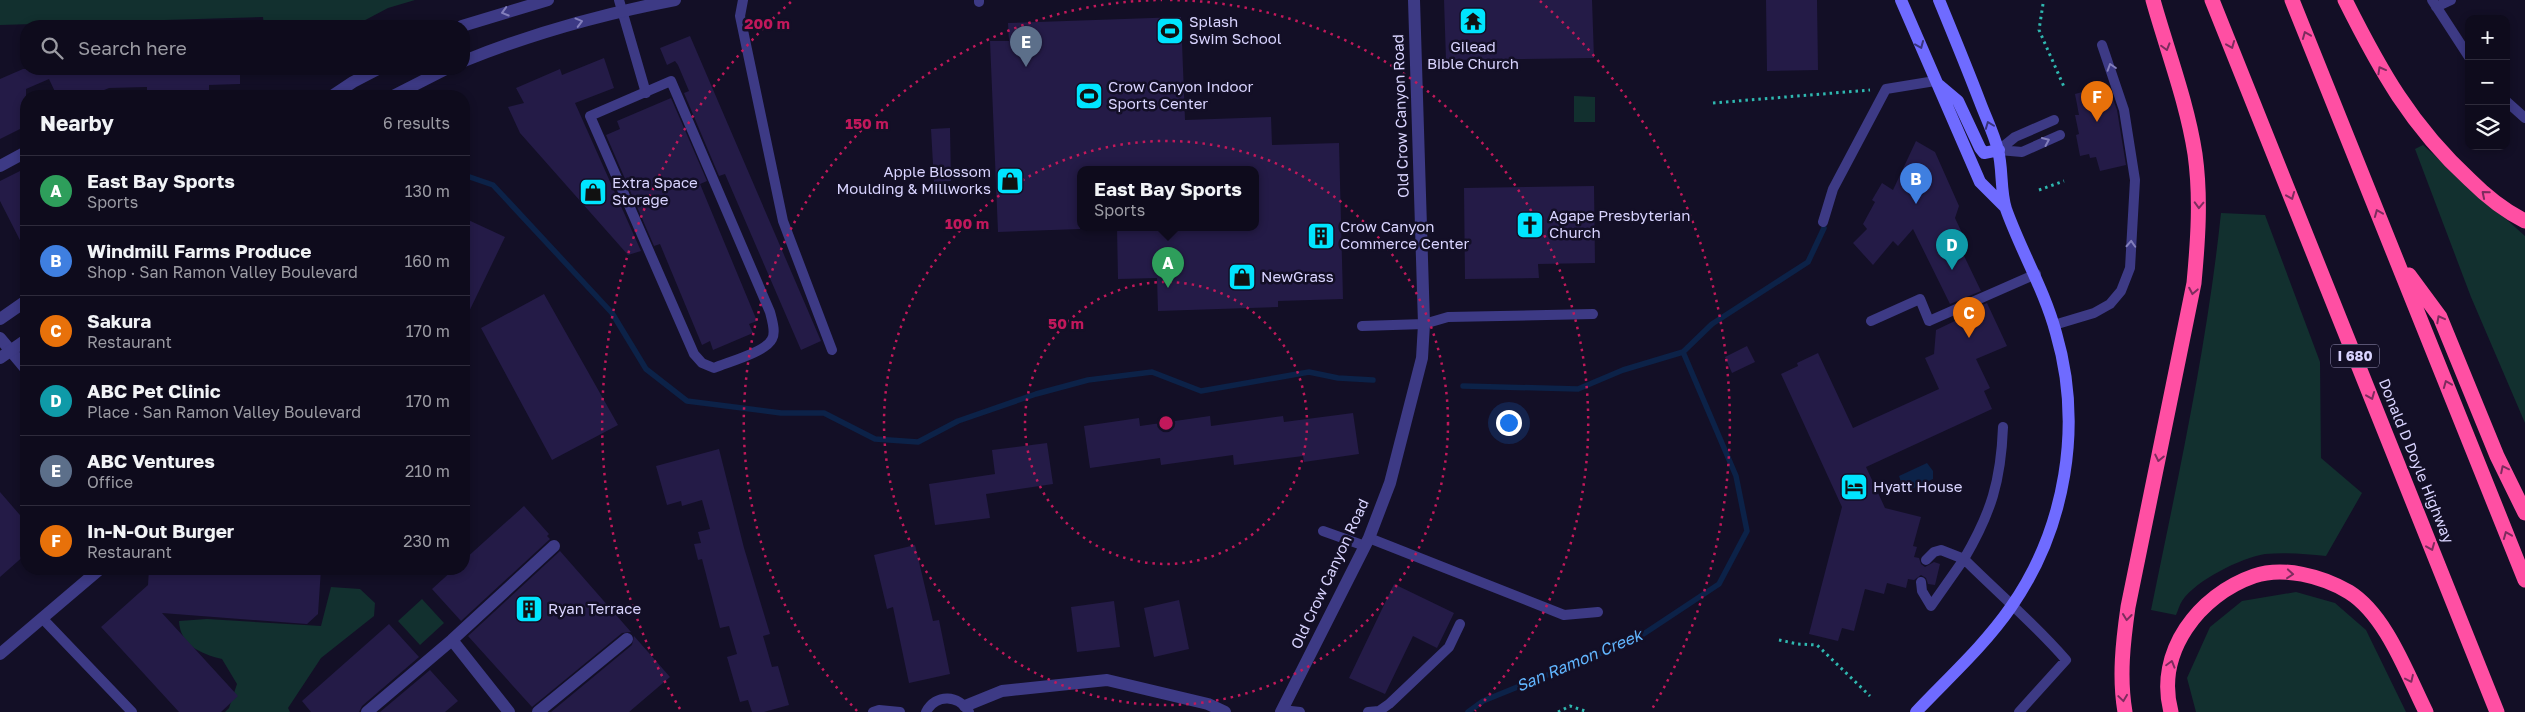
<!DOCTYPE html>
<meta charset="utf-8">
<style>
:root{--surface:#0e0b1c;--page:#1c1929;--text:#f1f3f6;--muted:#9b9ba3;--line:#2e2b3b;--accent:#8c9099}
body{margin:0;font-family:"Golos Text",sans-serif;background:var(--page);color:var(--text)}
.controls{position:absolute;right:15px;top:15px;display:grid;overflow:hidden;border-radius:10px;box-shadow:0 2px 8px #0003}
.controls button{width:45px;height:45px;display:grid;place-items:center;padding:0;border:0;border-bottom:1px solid var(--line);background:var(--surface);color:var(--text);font:25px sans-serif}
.you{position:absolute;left:1508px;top:422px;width:18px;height:18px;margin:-12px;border:4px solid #fff;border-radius:50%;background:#1a73e8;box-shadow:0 0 0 8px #1a73e833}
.badge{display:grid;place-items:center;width:32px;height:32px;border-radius:50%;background:var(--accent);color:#fff;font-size:16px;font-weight:700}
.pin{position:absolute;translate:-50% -41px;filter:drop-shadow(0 1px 2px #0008)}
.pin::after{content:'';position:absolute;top:26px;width:18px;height:15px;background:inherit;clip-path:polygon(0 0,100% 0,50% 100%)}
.popup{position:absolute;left:1077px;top:166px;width:182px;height:65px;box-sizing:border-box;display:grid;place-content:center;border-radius:10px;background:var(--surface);filter:drop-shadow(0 1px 4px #0005);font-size:16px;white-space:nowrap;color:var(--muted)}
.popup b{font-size:19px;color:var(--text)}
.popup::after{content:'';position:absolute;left:50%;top:100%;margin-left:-10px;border:10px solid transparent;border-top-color:var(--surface)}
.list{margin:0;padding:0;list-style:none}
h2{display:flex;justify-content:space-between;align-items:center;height:65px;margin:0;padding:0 20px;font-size:21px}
h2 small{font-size:16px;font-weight:400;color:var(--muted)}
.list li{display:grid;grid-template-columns:32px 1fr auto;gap:15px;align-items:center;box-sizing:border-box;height:70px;padding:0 20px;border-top:1px solid var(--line)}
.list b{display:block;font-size:19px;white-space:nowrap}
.list p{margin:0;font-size:16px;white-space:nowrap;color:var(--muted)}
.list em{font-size:16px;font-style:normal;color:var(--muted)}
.icon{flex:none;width:28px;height:28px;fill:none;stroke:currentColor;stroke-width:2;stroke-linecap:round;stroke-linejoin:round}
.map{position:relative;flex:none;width:2525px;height:712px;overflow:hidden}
.search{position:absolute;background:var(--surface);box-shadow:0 2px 8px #0003;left:20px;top:20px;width:450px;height:55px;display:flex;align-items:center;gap:12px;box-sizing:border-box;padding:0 18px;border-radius:20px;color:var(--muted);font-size:19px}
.panel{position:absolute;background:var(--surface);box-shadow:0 2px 8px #0003;left:20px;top:90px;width:450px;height:485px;border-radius:20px}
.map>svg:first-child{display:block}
.green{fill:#12302f}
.water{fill:#0c2248}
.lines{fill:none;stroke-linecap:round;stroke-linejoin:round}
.stream{stroke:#0c2248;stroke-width:5.5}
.building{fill:#241b47}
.path{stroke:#2fb8b0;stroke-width:3;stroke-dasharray:2.5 4;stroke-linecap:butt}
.service{stroke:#3d3a85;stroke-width:10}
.minor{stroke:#3d3a85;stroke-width:12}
.tertiary{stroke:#3d3a85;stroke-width:12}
.secondary{stroke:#6f6bff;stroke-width:12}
.motorway{stroke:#ff4fa3;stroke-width:15}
.oneway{stroke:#837fbc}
.oneway2{stroke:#7d2c5e}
.oneway3{stroke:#38347d}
.ring{fill:none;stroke:#c2185b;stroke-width:2.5;stroke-dasharray:2.5 5}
.labels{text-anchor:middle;stroke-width:5;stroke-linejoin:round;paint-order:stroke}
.shield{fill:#130f26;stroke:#9e99be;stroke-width:1}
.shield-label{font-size:14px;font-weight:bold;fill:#d9d4ff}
.poi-label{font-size:15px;fill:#d9d4ff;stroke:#130f26;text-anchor:start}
.street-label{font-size:15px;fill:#d9d4ff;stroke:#130f26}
.water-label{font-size:16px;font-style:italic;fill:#62b6ff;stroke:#130f26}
.centre{fill:#c2185b;stroke:#130f26;stroke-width:2.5}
.ring-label{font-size:15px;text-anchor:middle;font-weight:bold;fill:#c2185b;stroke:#130f26;stroke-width:5;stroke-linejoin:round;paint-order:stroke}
</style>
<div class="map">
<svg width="2525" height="712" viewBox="0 0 2525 712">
<rect width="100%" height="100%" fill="#130f26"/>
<path class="green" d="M0,0H415L388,8L354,26H264L263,17L0,25Z
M1574,96L1595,97V122H1574Z
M2423,145L2525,236V423L2471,297L2415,149Z
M2221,213L2265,215L2320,362L2321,458L2362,493L2326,556C2306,554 2286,552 2265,554C2241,558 2196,580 2182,601C2180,604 2178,610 2176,615L2151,610C2178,478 2207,347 2221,213Z
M331,587L360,589L375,603L374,616L321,658L288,708L290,712H225L229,708L237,684L222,659C201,654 180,645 179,621L207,619L321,626Z
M2296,592L2335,603L2366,630L2406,712H2196L2187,678L2210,627L2242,601Z
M422,599L444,623L420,645L398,621Z"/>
<path class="water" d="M1927,463L1933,471V479L1907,491L1902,485L1899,476Z"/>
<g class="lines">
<path class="stream" d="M464,175L493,185L612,313L646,369L687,401L781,413H824L875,439L918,442L958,421L1036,394L1088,380L1152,372L1201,391L1309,372L1338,378L1373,380
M1463,386L1578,389L1623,370L1683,352
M1468,712L1483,701L1636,639L1719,584L1747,531L1736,476L1683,352L1712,324L1808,262L1824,228"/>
</g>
<path class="building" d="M1444,0H1592L1594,58L1446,60Z
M1766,0H1817L1818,70L1767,71Z
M1181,17L1185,120L1271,117L1272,145L1339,143L1343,299L1278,301V307L1158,311L1157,278L1118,279L1117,227H1256V169H1080V229L998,232L990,41H1009L1008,23Z
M690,36L821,341L801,350L725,174L719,176L684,93L689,91L678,65L675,61L667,65L660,48Z
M604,58L614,88L575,103L641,251L628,255L520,133L508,107L524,103L516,88L560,69L562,75Z
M23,69H156L161,74H192V70L196,69H240V84L209,85V95L147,96V87L109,88L90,96H57L49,79L26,89V126L0,139V79Z
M2100,83L2101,89L2109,88L2117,110L2126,165L2100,171L2096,157L2090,158L2089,154L2080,156L2076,135L2079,134L2075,115H2079L2075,94L2086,91L2085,86Z
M671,98L707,181L700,184L757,321L749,324L753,333L713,350L710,341L702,345L660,244L654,246L606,135L620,129L617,121Z
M950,128L951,181L934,182L931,129Z
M1916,141L1935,152L1959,206L1955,218L1962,233H1953L1981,291L1950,304L1913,229L1898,246L1893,241L1873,265L1853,243L1867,229L1863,224L1875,202L1872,200L1882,183L1893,190Z
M26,168V252L0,201V181Z
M1594,186L1595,263L1538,264L1539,278L1465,279L1464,188Z
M464,218L505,237L464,322Z
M544,294L618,425L552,460L481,328Z
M1987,303L2007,346L1976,359L1990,388L1984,391L1992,409L1866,467L1885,508L1921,517L1913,546L1917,547L1914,557L1919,558L1921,564L1925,567L1934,562L1940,564L1935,585L1928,584L1926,578L1921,575L1914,580L1908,579L1906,588L1887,583L1884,594L1865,589L1854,631L1842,628L1838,641L1809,634L1842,507L1781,374L1798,366L1797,363L1818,353L1853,428L1939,389L1925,358L1934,354L1936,330L1957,320L1956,317Z
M1747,346L1755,362L1732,373L1725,357Z
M1353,413L1359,454L1304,462L1303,456L1234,465L1233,455L1161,465L1160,458L1090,468L1084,426L1139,418L1140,426L1210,416L1211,426L1283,416L1284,422Z
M1047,443L1053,484L986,494L990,518L935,525L929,484L995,474L992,450Z
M719,449L744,548L770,634L763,636L772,667L778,666L789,705L764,712H752L748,700L740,702L727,657L737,654L729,626L720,628L702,559L698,560L694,544L701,543L698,532L710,529L702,500L682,506L681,501L667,505L656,466Z
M0,492L26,522V554L0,577Z
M524,506L549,534L547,536L550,539L461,621L432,589L454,569H464V560Z
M915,545L933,621L939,620L950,674L909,683L893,607L887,609L874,555Z
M560,551L631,632L622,633L532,707L468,636Z
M149,569H321L318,614L307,624L162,613L238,696L221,712H179L101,627L148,585Z
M1394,584L1454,613L1437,648L1413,636L1385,694L1349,678Z
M1179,600L1189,649L1154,657L1144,608Z
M1114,601L1120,647L1077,652L1071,607Z
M389,624L419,657L362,706L359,712H311L302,701Z
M634,636L670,677L629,712H551L632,645Z
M430,670L458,701L445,712H380Z"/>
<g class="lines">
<path class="path" d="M2043,4L2039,30L2065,89
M1713,103L1870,90
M2039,190L2064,181
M1779,640L1798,644L1817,645L1870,696
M1558,712L1570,706L1588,712"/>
<path class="service" d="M619,0L646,93
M743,0L740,16L783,221L832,350
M979,0V2
M2432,0L2469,57
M2436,7L2451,0
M671,81L770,312C772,320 776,332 772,339C766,352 728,362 714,368L702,363L694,354L590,116Z
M2506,101L2525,118
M1999,150L2022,152L2060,135
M1999,150L2015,137L2054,120
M1823,222L1833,189L1886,89L1935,81
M1871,321L1920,299L1929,321L2036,274
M2054,325L2094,313L2110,304L2121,291L2130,268L2135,180L2124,110L2102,45
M1362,326L1424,324L1448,317L1593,314
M2003,427C2001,481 1991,513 1964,559C1998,593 2035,624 2066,660L2019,712
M1323,531L1365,546
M1369,538L1564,615L1598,612
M1921,582L1922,591L1931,606L1964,559L1941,550L1934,552L1926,560
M42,618L132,712
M1282,710L1300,712
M873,712L879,710L900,712
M926,712C936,693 959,695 969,712
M1368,712L1379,711L1389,704L1449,647L1460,624"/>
<path class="minor" d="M0,166L26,152
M0,338L26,369
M452,640L509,712
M0,654L100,569
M965,706L1002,691L1107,680L1208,704L1225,712
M367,712L452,640L554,546
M538,712L627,639
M1281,712L1369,538L1390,483L1422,358L1424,324L1414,0"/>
<path class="tertiary" d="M462,26L548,0
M464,61C533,33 602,14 675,0
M332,96L353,82L378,69
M393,96L446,69
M0,319L26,301
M0,358L26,340"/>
<path class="secondary" d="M1901,0L1980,182L2005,207
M1939,85L1958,101L1980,148L1984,153L1999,150
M1916,712C1948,678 1984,646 2011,607C2066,528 2083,425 2056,333C2044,289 2021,251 2006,209C2000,190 2003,169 1998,150C1994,134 1986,118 1980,102C1967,68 1953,34 1939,0"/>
<path class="motorway" d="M2212,0L2497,712
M2292,0L2525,580
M2345,0C2380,70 2411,126 2470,180C2486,196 2505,211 2525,221
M2409,275L2440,317L2497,456L2525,513
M2125,712C2119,677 2123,642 2128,607L2194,283C2198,240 2201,197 2195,154C2187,102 2167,50 2153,0
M2171,712C2155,652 2199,595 2254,576C2283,566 2322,576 2349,592C2386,615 2407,674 2426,712"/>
</g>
<defs><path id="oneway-chevron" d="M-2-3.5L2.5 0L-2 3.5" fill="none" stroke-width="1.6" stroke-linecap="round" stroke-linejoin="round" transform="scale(1.25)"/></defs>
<g class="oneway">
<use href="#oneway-chevron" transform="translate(505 12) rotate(164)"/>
<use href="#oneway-chevron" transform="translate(579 22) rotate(-15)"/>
<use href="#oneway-chevron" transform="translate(2111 67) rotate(-108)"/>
<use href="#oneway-chevron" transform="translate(2046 141) rotate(-24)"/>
<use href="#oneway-chevron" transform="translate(2131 244) rotate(-87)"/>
</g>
<g class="oneway2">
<use href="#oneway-chevron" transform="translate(2306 35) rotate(-112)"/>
<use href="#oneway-chevron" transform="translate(2231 45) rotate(68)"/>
<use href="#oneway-chevron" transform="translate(2166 47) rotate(74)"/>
<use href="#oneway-chevron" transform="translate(2381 70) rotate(-119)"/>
<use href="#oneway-chevron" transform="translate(2485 194) rotate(-140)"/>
<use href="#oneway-chevron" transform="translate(2291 196) rotate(68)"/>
<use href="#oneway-chevron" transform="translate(2199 205) rotate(92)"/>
<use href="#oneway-chevron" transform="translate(2378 213) rotate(-112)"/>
<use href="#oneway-chevron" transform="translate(2193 291) rotate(101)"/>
<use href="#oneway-chevron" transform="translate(2440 319) rotate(-118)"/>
<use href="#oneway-chevron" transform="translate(2447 384) rotate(-112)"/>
<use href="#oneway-chevron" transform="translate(2371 396) rotate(68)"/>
<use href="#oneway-chevron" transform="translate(2159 458) rotate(102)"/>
<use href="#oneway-chevron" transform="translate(2504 469) rotate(-116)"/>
<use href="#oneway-chevron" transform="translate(2507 535) rotate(-112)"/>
<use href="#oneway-chevron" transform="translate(2431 547) rotate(68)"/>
<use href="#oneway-chevron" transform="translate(2290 574) rotate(5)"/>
<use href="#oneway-chevron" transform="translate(2127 617) rotate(97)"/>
<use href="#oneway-chevron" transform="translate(2171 664) rotate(-74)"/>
<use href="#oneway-chevron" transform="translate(2410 679) rotate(65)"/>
<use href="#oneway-chevron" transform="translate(2123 698) rotate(82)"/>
</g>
<g class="oneway3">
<use href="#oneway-chevron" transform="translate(1920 45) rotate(67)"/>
<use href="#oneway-chevron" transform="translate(1989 125) rotate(-111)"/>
</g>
<g class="ring">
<circle cx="1166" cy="423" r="141"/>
<circle cx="1166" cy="423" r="282"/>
<path d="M857 711A423 423 0 0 1 1162 0M1170 0A423 423 0 0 1 1475 711"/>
<path d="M680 709A564 564 0 0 1 792 1M1540 1A564 564 0 0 1 1652 709"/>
</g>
<defs>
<g id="temple-square" transform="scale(1.4375)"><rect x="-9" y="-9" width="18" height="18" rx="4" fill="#00e5ff" stroke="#130f26"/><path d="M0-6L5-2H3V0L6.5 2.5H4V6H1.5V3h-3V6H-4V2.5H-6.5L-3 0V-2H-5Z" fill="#111"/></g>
<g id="stadium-square" transform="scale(1.4375)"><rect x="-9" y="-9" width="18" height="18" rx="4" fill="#00e5ff" stroke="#130f26"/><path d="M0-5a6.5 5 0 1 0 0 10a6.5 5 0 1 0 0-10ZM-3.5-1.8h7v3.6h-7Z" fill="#111"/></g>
<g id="shop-square" transform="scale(1.4375)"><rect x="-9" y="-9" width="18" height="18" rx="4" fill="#00e5ff" stroke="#130f26"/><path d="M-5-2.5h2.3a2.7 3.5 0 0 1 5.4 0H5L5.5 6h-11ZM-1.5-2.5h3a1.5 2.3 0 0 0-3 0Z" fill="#111"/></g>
<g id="church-square" transform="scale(1.4375)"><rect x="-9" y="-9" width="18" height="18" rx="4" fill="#00e5ff" stroke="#130f26"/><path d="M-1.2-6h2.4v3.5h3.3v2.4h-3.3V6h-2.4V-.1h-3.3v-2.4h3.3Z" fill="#111"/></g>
<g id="building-square" transform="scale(1.4375)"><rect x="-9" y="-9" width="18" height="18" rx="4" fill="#00e5ff" stroke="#130f26"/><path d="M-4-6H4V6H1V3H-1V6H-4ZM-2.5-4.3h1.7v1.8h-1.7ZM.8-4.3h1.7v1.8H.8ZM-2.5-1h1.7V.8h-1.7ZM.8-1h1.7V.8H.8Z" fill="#111"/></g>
<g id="hotel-square" transform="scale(1.4375)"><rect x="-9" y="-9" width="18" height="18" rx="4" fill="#00e5ff" stroke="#130f26"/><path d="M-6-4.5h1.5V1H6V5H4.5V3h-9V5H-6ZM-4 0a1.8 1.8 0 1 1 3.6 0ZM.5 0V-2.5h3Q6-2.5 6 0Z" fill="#111"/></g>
</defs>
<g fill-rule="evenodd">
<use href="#temple-square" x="1473" y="21"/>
<use href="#stadium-square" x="1170" y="31"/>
<use href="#stadium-square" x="1089" y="96"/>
<use href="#shop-square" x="1010" y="181"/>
<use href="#shop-square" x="593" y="192"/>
<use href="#church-square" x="1530" y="225"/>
<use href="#building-square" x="1321" y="236"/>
<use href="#shop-square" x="1242" y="277"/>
<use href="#hotel-square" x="1854" y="487"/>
<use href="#building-square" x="529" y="609"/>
</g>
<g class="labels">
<rect class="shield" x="2331" y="344.5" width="48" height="23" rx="4"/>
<g class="shield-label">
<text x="2355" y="361">I 680</text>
</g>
<g class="poi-label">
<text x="1189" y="27">Splash<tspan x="1189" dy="17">Swim School</tspan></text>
<text x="1473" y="52" text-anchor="middle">Gilead<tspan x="1473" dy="17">Bible Church</tspan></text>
<text x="1108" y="92">Crow Canyon Indoor<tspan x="1108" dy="17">Sports Center</tspan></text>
<text x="991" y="177" text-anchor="end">Apple Blossom<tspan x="991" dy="17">Moulding &amp; Millworks</tspan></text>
<text x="612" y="188">Extra Space<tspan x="612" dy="17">Storage</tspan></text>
<text x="1549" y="221">Agape Presbyterian<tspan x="1549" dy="17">Church</tspan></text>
<text x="1340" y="232">Crow Canyon<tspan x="1340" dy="17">Commerce Center</tspan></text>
<text x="1261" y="282">NewGrass</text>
<text x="1873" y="492">Hyatt House</text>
<text x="548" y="614">Ryan Terrace</text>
</g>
<g class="street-label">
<text transform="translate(1401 116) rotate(-92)" y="5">Old Crow Canyon Road</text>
<text transform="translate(2416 461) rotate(68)" y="5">Donald D Doyle Highway</text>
<text transform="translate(1330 574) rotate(-65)" y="5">Old Crow Canyon Road</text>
</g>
<g class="water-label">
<text transform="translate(1579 660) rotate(-23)" y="6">San Ramon Creek</text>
</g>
</g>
<circle cx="1166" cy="423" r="8" class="centre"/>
<g class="ring-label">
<text x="767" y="29">200 m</text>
<text x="867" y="129">150 m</text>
<text x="967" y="229">100 m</text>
<text x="1066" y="329">50 m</text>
</g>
</svg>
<div class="controls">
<button>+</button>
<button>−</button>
<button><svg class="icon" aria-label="layers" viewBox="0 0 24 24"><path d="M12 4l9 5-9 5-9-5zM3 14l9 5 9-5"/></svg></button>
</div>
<div class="you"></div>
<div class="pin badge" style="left:1168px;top:288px;background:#2e9e5b">A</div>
<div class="popup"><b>East Bay Sports</b>Sports</div>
<div class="pin badge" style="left:1916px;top:204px;background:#3f7fe0">B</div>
<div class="pin badge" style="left:1969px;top:338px;background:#e8710a">C</div>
<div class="pin badge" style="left:1952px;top:270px;background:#0f9aa8">D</div>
<div class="pin badge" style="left:1026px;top:67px;background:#5c6f8a">E</div>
<div class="pin badge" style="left:2097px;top:122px;background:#e8710a">F</div>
<div class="search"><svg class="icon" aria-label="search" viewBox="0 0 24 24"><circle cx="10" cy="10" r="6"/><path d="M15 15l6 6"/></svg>Search here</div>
<section class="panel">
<h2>Nearby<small>6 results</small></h2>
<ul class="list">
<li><span class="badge" style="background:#2e9e5b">A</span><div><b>East Bay Sports</b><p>Sports</p></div><em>130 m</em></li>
<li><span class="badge" style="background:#3f7fe0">B</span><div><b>Windmill Farms Produce</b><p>Shop · San Ramon Valley Boulevard</p></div><em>160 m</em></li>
<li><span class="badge" style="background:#e8710a">C</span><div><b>Sakura</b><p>Restaurant</p></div><em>170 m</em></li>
<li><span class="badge" style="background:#0f9aa8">D</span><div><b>ABC Pet Clinic</b><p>Place · San Ramon Valley Boulevard</p></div><em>170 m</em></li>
<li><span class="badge" style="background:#5c6f8a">E</span><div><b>ABC Ventures</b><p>Office</p></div><em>210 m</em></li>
<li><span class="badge" style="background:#e8710a">F</span><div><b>In-N-Out Burger</b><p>Restaurant</p></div><em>230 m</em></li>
</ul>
</section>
</div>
